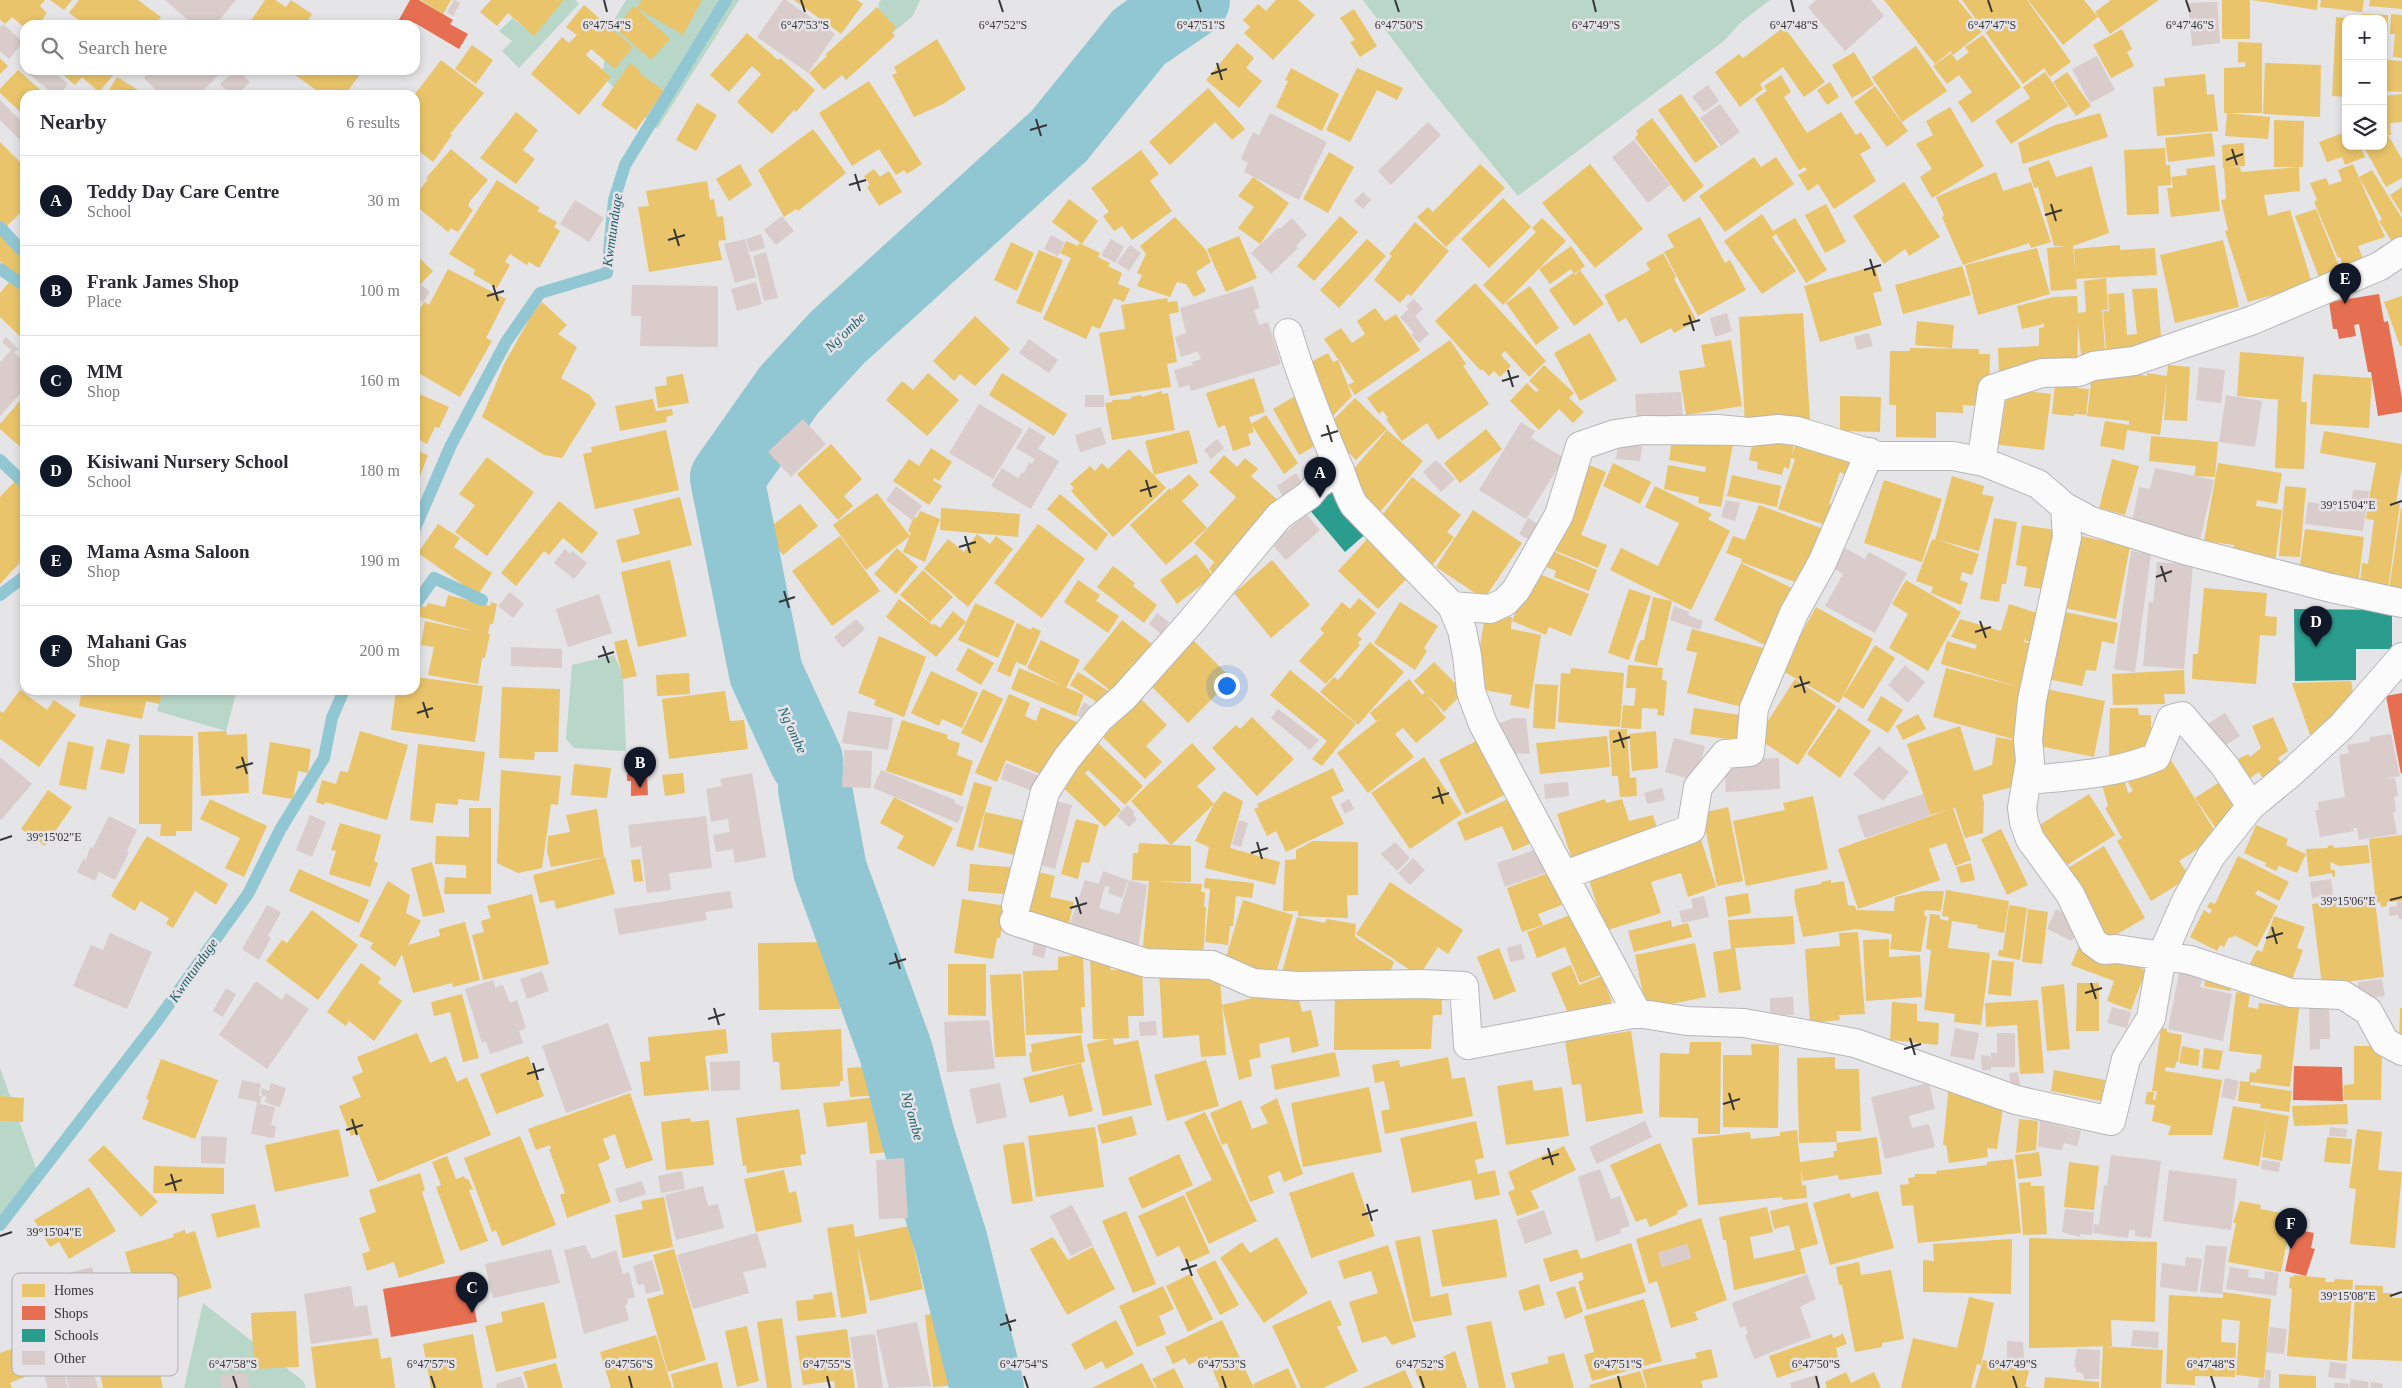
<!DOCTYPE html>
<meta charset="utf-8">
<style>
:root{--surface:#fff;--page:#f7f7f7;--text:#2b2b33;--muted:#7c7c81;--line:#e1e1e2;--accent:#111827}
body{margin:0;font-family:"Times New Roman",serif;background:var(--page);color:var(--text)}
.controls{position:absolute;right:15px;top:15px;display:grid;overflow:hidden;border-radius:10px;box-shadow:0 2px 8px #0003}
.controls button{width:45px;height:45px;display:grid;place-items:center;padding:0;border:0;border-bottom:1px solid var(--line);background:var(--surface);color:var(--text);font:25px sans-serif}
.you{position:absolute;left:1226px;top:685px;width:18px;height:18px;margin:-12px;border:4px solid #fff;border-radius:50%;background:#1a73e8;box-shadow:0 0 0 8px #1a73e833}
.badge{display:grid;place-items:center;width:32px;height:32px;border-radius:50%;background:var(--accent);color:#fff;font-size:16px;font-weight:700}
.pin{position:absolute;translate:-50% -41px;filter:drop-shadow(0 1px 2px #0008)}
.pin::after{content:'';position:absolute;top:26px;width:18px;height:15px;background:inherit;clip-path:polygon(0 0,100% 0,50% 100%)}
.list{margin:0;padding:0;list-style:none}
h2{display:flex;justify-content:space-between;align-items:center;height:65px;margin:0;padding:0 20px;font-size:21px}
h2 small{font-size:16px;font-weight:400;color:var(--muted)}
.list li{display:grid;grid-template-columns:32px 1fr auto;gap:15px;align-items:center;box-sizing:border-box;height:90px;padding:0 20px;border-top:1px solid var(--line)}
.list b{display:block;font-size:19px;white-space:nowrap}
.list p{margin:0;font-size:16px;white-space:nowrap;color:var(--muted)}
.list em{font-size:16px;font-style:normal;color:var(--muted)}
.icon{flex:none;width:28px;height:28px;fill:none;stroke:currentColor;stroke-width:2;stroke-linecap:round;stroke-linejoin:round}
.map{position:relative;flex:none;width:2402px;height:1388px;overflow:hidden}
.search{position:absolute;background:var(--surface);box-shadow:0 2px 8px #0003;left:20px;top:20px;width:400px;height:55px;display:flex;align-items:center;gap:12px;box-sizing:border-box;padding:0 18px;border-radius:15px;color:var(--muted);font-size:19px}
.panel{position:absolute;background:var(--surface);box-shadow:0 2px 8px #0003;left:20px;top:90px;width:400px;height:605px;border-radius:15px}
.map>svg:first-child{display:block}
.green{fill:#b8d7c9}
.homes{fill:#e9c46a;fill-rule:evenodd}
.shops{fill:#e76f51}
.schools{fill:#2a9d8f}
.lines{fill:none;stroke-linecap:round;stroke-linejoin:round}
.stream{stroke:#90c7d2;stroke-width:12}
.river{stroke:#90c7d2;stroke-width:74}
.building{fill:#d9cccb}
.minor-casing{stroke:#b7b6b8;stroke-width:30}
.minor{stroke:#fbfbfb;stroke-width:28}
.ticks{fill:none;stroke:#373637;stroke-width:2}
.labels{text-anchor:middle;stroke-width:5;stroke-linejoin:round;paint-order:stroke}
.water-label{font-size:14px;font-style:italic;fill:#1f606b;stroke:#e5e3e7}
.key{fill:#e5e3e7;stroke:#b1afb2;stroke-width:1}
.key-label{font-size:14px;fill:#373637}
.ticks-label{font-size:12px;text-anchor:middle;fill:#373637;stroke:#e5e3e7;stroke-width:5;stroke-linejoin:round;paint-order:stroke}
</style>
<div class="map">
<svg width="2402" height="1388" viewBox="0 0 2402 1388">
<rect width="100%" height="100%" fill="#e5e4e6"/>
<path class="green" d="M556,0H575L579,4L519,68L502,51L512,41L499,31L513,18L526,29Z
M626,0H739L657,129L602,76L610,27Z
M881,0H920L912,17L887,37L878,4Z
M1363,0H1770L1740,23L1725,40L1518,196L1427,85Z
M614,655L623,675L626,751L574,748L566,739L572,665Z
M163,690H237L226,731L157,711Z
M0,1068L37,1171L0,1216Z
M203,1303L303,1381L306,1388H184Z"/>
<path class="homes" d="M0,0H45L40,6L47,13L38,25H25V28L12,17L5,24L0,20Z
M50,0H72L64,10Z
M79,0H138L161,17L157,22L161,25H86L69,13Z
M265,0H275L286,7L291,0L312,14L305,25H248Z
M421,0H451L443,14Z
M491,0H564L534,36L508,13L497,26L480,12Z
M642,0H702L683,35L637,8Z
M794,0H857L863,4L841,34Z
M1276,0H1298L1315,15L1273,60L1244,33L1250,27L1243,20L1258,4L1266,11Z
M1884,0H1958L1983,31L1953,55L1951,51L1935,64Z
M1962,0H2027L2071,62L2050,77L2044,68L2023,84Z
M2028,0H2084L2098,17L2063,45Z
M2111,0H2159L2110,34L2095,12Z
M2222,0H2250V39H2222Z
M2252,0H2318L2317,10Z
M2321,0H2364L2362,12L2320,7Z
M2370,0H2402V9L2369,6Z
M584,5L633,47L615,69L591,49L586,55L611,77L579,115L531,74L562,37L569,43L577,35L566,27Z
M634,6L670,39L651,60L615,28Z
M877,7L896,27L892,32L895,36L846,80L842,75L824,90L809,73L827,56L825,55Z
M1354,9L1377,46L1360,57L1350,42L1355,40L1340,18Z
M2362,14L2388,15L2385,72L2383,19H2362Z
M2391,14L2402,15V58L2393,57L2395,34H2390Z
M2336,17L2346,18V97L2332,96Z
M1784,27L1825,82L1804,97L1783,67L1760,84L1763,89L1740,107L1715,72L1739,54L1743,58Z
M2122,29L2132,49L2127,52L2134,66L2111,78L2093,45Z
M747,33L778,60L780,58L815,90L796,112L794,110L772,134L737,102L761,74L752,66L729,92L710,75Z
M1983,35L2021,87L1972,123L1958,102L1972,92L1959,75L1947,84L1933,66L1951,53L1957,61L1969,52L1965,47Z
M937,39L966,89L943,104L914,117L892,75L897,73L894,67Z
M2238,42L2262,43V113H2224V68L2245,67V62L2238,63Z
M1237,43L1254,58L1246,68L1262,81L1239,108L1206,80Z
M472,45L493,60L476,84L455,69Z
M1916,46L1947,91L1902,122L1872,77Z
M1854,52L1874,85L1852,98L1832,65Z
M0,58L8,66L0,74Z
M441,60L484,93L450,134L452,135L433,162L415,148V94Z
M2387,60L2402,61V92L2384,91Z
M630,63L641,71L639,73L664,91L636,130L601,105Z
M2265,63L2321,65L2320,117L2263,114Z
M1291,68L1339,94L1322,131L1276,107L1288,81L1285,80Z
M1357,68L1403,88L1397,100L1377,90L1350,142L1326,130Z
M18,70L46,95H25V116L0,93V89Z
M58,70H113L115,73L99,92L82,77L75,85Z
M292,70H363L345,95H323L291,72Z
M2045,72L2068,106L2011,144L1995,121L2030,98L2023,87Z
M2067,72L2091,106L2076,116L2053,82Z
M2205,74L2207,95L2214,94L2218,131L2157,136L2153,87L2165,86L2164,78Z
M1781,75L1791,92L1784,97L1807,133L1841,112L1856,135L1861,132L1871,148L1860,154L1876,181L1834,209L1818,184L1808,191L1798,175L1807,170L1805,167L1799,170L1755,99L1767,91L1764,86Z
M117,77L138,90L135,95H106Z
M869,81L922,164L907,174L904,170L896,175L879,149L852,166L819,113Z
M1830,82L1839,97L1827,105L1817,90Z
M1875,86L1908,131L1887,147L1854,102Z
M1208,88L1245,129L1232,140L1215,122L1170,165L1149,142Z
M1681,94L1718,147L1695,163L1658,110Z
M2402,94V122L2390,123L2391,135H2388L2402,159V178L2386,187L2365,149L2370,146H2383V138L2388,135L2383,136V96Z
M697,103L717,115L696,151L676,140Z
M1950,107L1984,166L1932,198L1920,177L1932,169L1916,144L1933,135L1926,121Z
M516,112L538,130L523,150L535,159L516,184L480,158Z
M2100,113L2108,137L2023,164L2018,143L2055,125Z
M2227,113L2270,117L2268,139L2225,136Z
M1652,118L1704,186L1684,202L1635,138L1638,134L1636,131Z
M2274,120L2304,121L2303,167H2274Z
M813,129L846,173L798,211L796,209L784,217L758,170Z
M2346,132V146H2360L2365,157L2345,165L2342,157L2327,162L2319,142Z
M2212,133L2215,156L2168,162L2165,138Z
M0,142L25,167V208L4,229L0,225Z
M2244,143L2245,166L2223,168L2222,145Z
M2165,148L2166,165H2170L2171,185L2158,186L2159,214L2127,215L2124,150Z
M451,149L488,180L470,201L468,206L473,210L458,232L451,228L448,232L415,205V196L428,179L426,178Z
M1141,150L1159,174L1150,181L1172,211L1132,240L1122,226L1114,231L1103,216L1109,212L1091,188Z
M1329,152L1354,167L1328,213L1303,199Z
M1754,157L1761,167L1776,157L1794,184L1725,232L1699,196Z
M2049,160L2056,177L2092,166L2109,233L2073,246L2077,289L2051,291L2047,248L2066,246H2054L2038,187L2034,188L2028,168Z
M740,164L752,185L729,201L716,179Z
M1480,164L1505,188L1446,247L1417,217L1428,207L1433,212Z
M1590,164L1643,229L1595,268L1542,203Z
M2353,164L2385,237L2358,246L2365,264L2346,272L2340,257L2338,258L2314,202L2317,200L2310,183L2326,178L2329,185L2342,181L2338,170Z
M2215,165L2220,211L2171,217L2167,188H2173L2171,177L2187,175L2186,169Z
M2240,167L2241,172L2299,167L2300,191L2264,195L2268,216L2290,210L2312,284L2248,302L2225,231L2228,230L2221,200L2226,199L2224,168Z
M874,169L880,177L889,171L902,192L879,206L867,187L870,185L864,176Z
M2372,170L2402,218V245L2396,248L2379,221L2382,219L2359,177Z
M1996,172L2003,191L2031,182L2051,242L2031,248L2029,243L1963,265L1942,217L1944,215L1936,197Z
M1253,177L1289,203L1260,244L1238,228L1254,207L1238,196Z
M497,180L540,208L537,211L557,222L554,227L560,231L539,268L529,262L527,265L510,254L505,262L510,265L497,288L473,274L475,270L449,254Z
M707,181L710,200L714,199L717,217L723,216L726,240L718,241L722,260L649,272L638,207L649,206L646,191Z
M1904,182L1940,237L1909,256L1905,249L1884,264L1853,216Z
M2402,187V214L2390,195Z
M1503,198L1531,227L1489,268L1461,239Z
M1069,199L1098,221L1082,244L1052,222Z
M1826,204L1846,242L1825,253L1805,215Z
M2316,209L2340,269L2319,277L2295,216Z
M1762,214L1773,231L1795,218L1827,270L1806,283L1776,234L1772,237L1796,271L1762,294L1724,241Z
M1340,216L1358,232L1314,281L1297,266Z
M1175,217L1206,250L1211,262L1196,272L1206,291L1194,297L1186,284L1177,282L1170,297L1137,286L1142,275L1137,273L1146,254L1140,246Z
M1700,217L1725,263L1730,260L1746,290L1698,316L1664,252L1674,247L1667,235Z
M1542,218L1566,241L1503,305L1483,285L1536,232L1532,228Z
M1415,222L1449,251L1411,296L1408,294L1400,303L1374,280L1392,256L1389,254Z
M0,231L25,256V276L20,281L0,261Z
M1239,236L1257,278L1226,292L1207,249Z
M1367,239L1386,256L1339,308L1320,290Z
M2223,240L2239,307L2175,323L2160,255Z
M1066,241L1078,246L1079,243L1100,253L1098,257L1110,263L1108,266L1122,273L1118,284L1130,289L1124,302L1114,298L1100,329L1092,326L1086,339L1043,319L1071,258L1060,253Z
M1011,242L1034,253L1017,291L994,280Z
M2120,245V250L2155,248L2157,275L2076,279L2074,249Z
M1571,246L1585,266L1574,274L1571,269L1550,284L1539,269Z
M2037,248L2050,294L1978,315L1965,265Z
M1039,250L1063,260L1041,313L1016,303Z
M1663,253L1676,277L1674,279L1697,321L1674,333L1671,328L1641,344L1626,318L1618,322L1604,295L1650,270L1646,263Z
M415,254L433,271L415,290Z
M1875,266L1882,291L1873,293L1882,325L1820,342L1804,286Z
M1962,266L1971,295L1903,314L1895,285Z
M448,269L506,299L486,338L492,341L460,397L415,371V317L424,302L429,305Z
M1580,270L1604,304L1574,326L1549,290L1573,273L1575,275Z
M2106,278L2108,310H2102L2106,364L2082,366L2078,324L2077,371L1999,373L1998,348L2039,346V328L2044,327V324L2022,329L2017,306L2053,297L2077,296L2078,313L2086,312L2084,281Z
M10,281L23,293L25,291V341L0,317V293Z
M1475,283L1546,361L1529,377L1505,351L1501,355L1511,366L1500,377L1494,371L1489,376L1482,369L1481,371L1435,321Z
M1530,286L1559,328L1536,345L1506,303Z
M2157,288L2162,349L2107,363L2103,311H2109L2108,294L2124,293L2127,335L2137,334L2132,289Z
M2402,296V346H2400L2384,302Z
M1167,298L1168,302L1177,301L1179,312L1169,314L1177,362L1167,364L1171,387L1110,396L1099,333L1125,329L1121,305Z
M542,302L567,325L558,334L577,347L561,378L590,395L596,404L562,458L544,455L482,417L504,364L531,316Z
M1375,308L1385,321L1396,314L1420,350L1355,395L1348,385L1354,382L1324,339L1341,328L1352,343L1365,334L1357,321Z
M1803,313L1810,419L1745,424L1739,317Z
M975,316L1010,349L975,386L960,374L954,381L933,361Z
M1917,321L1954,325L1952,348L1915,345Z
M1590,333L1617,380L1580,401L1554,353Z
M1450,340L1466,364L1463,366L1489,404L1438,440L1427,423L1402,441L1386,419L1388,418L1383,411L1379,414L1367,398Z
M1731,340L1742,406L1686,415L1679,371L1705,367L1701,345Z
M1910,348L1979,349V354H1990L1989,402L1978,406L1963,405V413L1936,412V438L1896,437V405H1889L1890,351H1910Z
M2240,352L2304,357L2301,402H2307L2304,469L2275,468L2278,400L2295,401L2237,396Z
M1328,353L1333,362L1338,360L1352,396L1327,422L1301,367Z
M1544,365L1574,393L1569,398L1584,412L1573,423L1559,409L1539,430L1510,401L1527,383L1536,392L1539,390L1529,381Z
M2168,365L2190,367L2187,421L2164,420L2167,380L2160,435L2127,430L2124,450L2100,446L2105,421L2129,425V421L2087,416L2093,366L2147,376V373L2167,376Z
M928,373L959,400L927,436L886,400L902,381L913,390Z
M1002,373L1067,414L1054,436L989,395Z
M683,374L689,403L658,408L655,387L667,385L666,377Z
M2056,374L2078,376L2077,388L2089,389L2086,415L2074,414V416L2052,414Z
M2313,374L2372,378L2369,428L2310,424Z
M1254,378L1265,412L1249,417L1254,432L1248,434L1251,445L1233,451L1225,425L1218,428L1206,393Z
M2007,389L2051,394L2044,450L1991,444L1994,419H2003Z
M1162,391V394L1168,393L1175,430L1112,440L1105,403L1113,402L1112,400L1131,399V397L1141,395L1142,397Z
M415,392L449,407L439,428L435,427L427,444L415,438Z
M25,395V451L0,429V424Z
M1297,395L1325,440L1299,455L1273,409Z
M1840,396L1881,397L1880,432L1840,431Z
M1355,398L1387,429L1356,460L1348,452L1344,456L1336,448L1343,440L1328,425Z
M653,399L656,411L672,409L673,415L666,417L667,422L620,431L615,406Z
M1266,415L1298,463L1284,474L1251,424Z
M1486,429L1502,449L1460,483L1444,463Z
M666,430L679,490L595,509L583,454L592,452L591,447Z
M1189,430L1198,463L1154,475L1145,441Z
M1387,430L1423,461L1375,518L1358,504L1353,470Z
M2324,431L2402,444V467L2396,503L2400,504L2388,589L2360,585L2362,563L2368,564L2374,520L2366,519L2369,499L2389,502L2369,498L2376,463L2320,453Z
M1673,433L1733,444L1721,507L1698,503L1699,497L1664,489L1668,465L1705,472L1706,467L1669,460Z
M1754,435L1794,444L1792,456L1797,440L1853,459L1847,475L1840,472L1829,504L1835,506L1828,526L1778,509L1795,459L1791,458L1789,469L1784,467L1782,475L1757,469L1758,462L1749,460Z
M2151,436L2218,442L2215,477L2194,476L2196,466L2149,461Z
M831,444L862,479L844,496L853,506L838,520L797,474Z
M931,448L952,462L939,481L934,478L933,480L942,486L929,505L893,481L909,459L919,466Z
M1129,449L1166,488L1113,537L1071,491L1074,488L1070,484L1090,466L1095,471L1102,463L1108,469Z
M1327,449L1321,474L1311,460Z
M415,450L428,455L415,489Z
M1224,455L1237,467L1245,458L1258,469L1251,476L1284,506L1219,579L1209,569L1214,562L1194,543L1236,497L1209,472Z
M487,457L534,492L487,556L455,532L475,505L459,494Z
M2112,459L2139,466L2125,515L2099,508Z
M1582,462L1606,472L1581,535L1607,545L1598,568L1549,548Z
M1613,463L1651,482L1640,504L1603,486Z
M2218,463L2282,473L2277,504L2257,500L2256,506L2282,510L2275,563L2233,555L2234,545L2204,541Z
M1189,474L1199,485L1182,501L1207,528L1166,565L1130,525L1170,488L1171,490Z
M1732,475L1781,486L1777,507L1727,496Z
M1952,476L1984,486L1982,494L1994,497L1979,551L1938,540L1979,554L1972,575L1962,572L1960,580L1968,583L1961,605L1931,593L1933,587L1916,581L1932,539L1935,540Z
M1412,477L1461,515L1447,532L1454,537L1430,568L1378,520Z
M16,480L25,489V557L0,584V497Z
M1884,480L1942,499L1922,562L1864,543Z
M1655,486L1712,514L1708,519L1730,531L1691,610L1610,570L1621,548L1658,566L1679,523L1645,507Z
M2285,486L2306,488L2300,557L2279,556Z
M877,493L910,536L866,570L833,525Z
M1060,494L1108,534L1096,551L1047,509Z
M680,497L692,545L622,563L616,540L640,534L633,509Z
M559,501L598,533L582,554L563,538L549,555L544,551L516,586L501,573Z
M800,504L818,526L783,555L764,532Z
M1759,505L1826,530L1806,586L1741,562L1742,559L1726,553L1733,536L1745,540Z
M941,508L1020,514L1018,537L940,530Z
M2401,508H2402V591L2389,590Z
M1473,510L1522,543L1484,599L1436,567Z
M920,511L940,519L925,562L903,552L911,533L908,531L914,517L917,518Z
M1994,518L2017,522L2006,584H2002L1999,602L1980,599Z
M438,524L460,538L454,547L492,573L478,595L418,553Z
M1038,524L1085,559L1042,618L994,583Z
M2022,525L2056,530L2055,591L2024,586L2027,567L2016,565Z
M2305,529L2364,537L2358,584L2299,573Z
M977,534L990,544L996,536L1013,549L968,607L924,569L948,539L964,552Z
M2071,534L2130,546L2116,619L2056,606Z
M1371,535L1388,551L1384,556L1407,578L1378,609L1338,571Z
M840,536L880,591L832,626L792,571Z
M897,548L918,567L896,594L874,574Z
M1546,548L1597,570L1589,591L1554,577L1556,571L1540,564Z
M1196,554L1213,576L1177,604L1160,580Z
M670,560L687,636L638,647L621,572Z
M1272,560L1310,605L1271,638L1234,593Z
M1741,563L1798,591L1769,647L1714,620Z
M1113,566L1135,583L1133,586L1157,605L1144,623L1097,587Z
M923,570L953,597L930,622L900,595Z
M1532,571L1589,594L1571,636L1549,627L1546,635L1512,621Z
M1078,580L1100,595L1096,601L1119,616L1108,633L1064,602Z
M1906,580L1961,612L1928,671L1889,648L1908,614L1892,604Z
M2204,588L2267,593L2265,616L2277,617L2276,636L2260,635L2256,684L2192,679L2193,654H2198Z
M1629,589L1651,596L1629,660L1608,653Z
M448,595L490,606L491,602L497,604L493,624H490L488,634H490L485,658H482L478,684L428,675L434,647L421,645L425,621L477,632L417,616L420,606L426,607L428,603L445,607Z
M1653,597L1672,601L1657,666L1634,661L1638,645L1641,640H1644Z
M1359,598L1376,613L1357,635L1362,639L1358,643L1360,645L1326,684L1299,661L1324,633L1320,629L1342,602L1350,609Z
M899,599L933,625L935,624L940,628L953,611L966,622L936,657L886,617Z
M1400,602L1438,626L1424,648L1427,651L1415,670L1374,643Z
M975,603L1015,621L998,658L958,640Z
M2009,604L2047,616L2039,644L2026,641V637L2024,642L2039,646L2013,739L1933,717L1946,668L2023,688L1941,664L1947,641L1975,649L1977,645L1951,637L1960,619L2001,631Z
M1816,607L1873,639L1839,703L1781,670Z
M2056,610L2118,623L2114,644L2102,641L2096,671L2086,670L2082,686L2043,678Z
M1496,615L1512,617L1511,629L1541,635L1529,709L1510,705L1512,695L1473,688L1484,622Z
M1122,620L1157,648L1117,696L1083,669Z
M1017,623L1031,630L1032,627L1041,631L1026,666L1016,662L1010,677L997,671Z
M1692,629L1767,649L1758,683L1749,681L1742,707L1687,693L1697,653L1686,650Z
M1186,633L1232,679L1188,723L1142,677Z
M879,636L926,657L904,717L874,705L876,700L858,693Z
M627,639L637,676L623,679L614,642Z
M1041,640L1080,660L1066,688L1027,668Z
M1370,642L1404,672L1358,725L1320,692L1334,677L1338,680Z
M1875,645L1895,658L1863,709L1843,696Z
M968,648L994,663L981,685L956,670Z
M1434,662L1464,692L1444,712L1414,681Z
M1628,665L1663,668L1662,680L1667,681L1664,716L1657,715L1658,709L1642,708L1641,729L1621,728L1623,705L1634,706L1636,688H1626Z
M1019,668L1084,695L1076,716L1011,689Z
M1571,668L1624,673L1620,727L1558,722L1561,673L1570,674Z
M1290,670L1356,724L1322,766L1312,759L1327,741L1270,695Z
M2184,670L2185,694H2164L2165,704L2113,705L2112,674Z
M931,671L978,693L962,728L942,719L939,726L911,713Z
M1078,672L1115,695L1106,708L1070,685Z
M689,673L690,694L657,696L656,675Z
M415,677L483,686L475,742L391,730L396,690H415Z
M1409,679L1422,695L1425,692L1446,718L1416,743L1403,728L1395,734L1414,757L1368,793L1337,753L1382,717L1376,721L1370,713Z
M1795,679L1836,706L1798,765L1757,738Z
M2351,681L2355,704L2315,749L2292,683Z
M1535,684L1558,685L1555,729L1533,728Z
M502,687L560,689L558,752H535L534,760L499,758Z
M2041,688L2105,701L2094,757L2030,744Z
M983,689L1003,699L982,743L961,733Z
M20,690L47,710L54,700L76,715L39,767L0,739V711L3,713Z
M82,690H162L160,704L146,701L142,719L79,706Z
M725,691L730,721L744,720L748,749L669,759L662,699Z
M1009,694L1030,703L1025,716L1036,721L1041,707L1079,723L1050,778L1006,760L997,782L975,773Z
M1137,695L1167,725L1146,746L1162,762L1145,779L1095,729Z
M1881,696L1903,710L1888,733L1867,720Z
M1694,708L1746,716L1743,741L1690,734Z
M1839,708L1871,731L1840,778L1807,754Z
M2110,708H2138L2139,715H2151V755L2109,757Z
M1918,714L1926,729L1903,740L1896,726Z
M1252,717L1294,759L1257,796L1212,748L1236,725L1240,729Z
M2273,717L2288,751L2278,758L2287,775L2266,783L2259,772L2240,785L2228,764L2248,754L2250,757L2261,748L2252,726Z
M902,720L948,735L947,739L960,743L957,755L973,761L962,796L886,771Z
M1960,726L1974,771L1992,765L1996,737L2025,742L2016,786L1982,795L1984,803L1983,833L1965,838L1955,808L1957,807L1930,815L1907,744Z
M1627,729L1630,778L1636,777L1637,796L1620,797L1618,776H1612L1609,730Z
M226,731L227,735L247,734L249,793L201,796L198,732Z
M360,731L408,745L387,820L325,802L324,805L316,802L322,780L336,784L340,771L348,772Z
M1656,731L1658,768L1632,771L1629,734Z
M139,735L193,736L192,831H176V836H160L161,824H139Z
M1607,736L1610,767L1540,774L1536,743Z
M1484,737L1512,791L1466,814L1439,760Z
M107,739L130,744L124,774L100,769Z
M1094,739L1143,786L1125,805L1088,770L1085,773L1121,810L1105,827L1055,780Z
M68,741L94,747L86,790L59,785Z
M270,742L311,749L308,773L298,771L293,799L262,794Z
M1192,743L1216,769L1197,786L1214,804L1224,791L1243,801L1230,848L1280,862L1275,885L1205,868L1209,847L1195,841L1214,804L1171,845L1131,801Z
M418,744L485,752L479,801L458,799V805L436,803L433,823L410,820Z
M1424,757L1462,814L1410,849L1371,793Z
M2169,757L2218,836L2179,861L2190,877L2151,901L2117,841L2122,838L2105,808L2108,806L2102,785L2124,778L2128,793L2133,791L2128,782Z
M574,764L611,768L607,798L571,795Z
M1333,768L1344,791L1331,797L1344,824L1286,852L1276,831L1267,836L1254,809L1259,807L1257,804Z
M501,770L561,776L558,805L551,804L542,868L518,873L497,863Z
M683,773L685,793L665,796L662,775Z
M2229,776L2247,804L2219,833L2195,798Z
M974,782L992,787L973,851L956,846Z
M48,790L72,807L45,846L21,829Z
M2089,794L2115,835L2064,867L2038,826Z
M1813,796L1828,869L1746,886L1733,821L1785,810L1783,803Z
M894,797L953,828L934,867L897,848L904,836L880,823Z
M1513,797L1533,842L1513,851L1502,826L1465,841L1457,822Z
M210,799L267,826L244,877L225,868L240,838L200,819Z
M1605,799L1606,803L1622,799L1629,821L1653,815L1660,839L1573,862L1557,814Z
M1728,807L1743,881L1717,886L1702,813Z
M469,808H491V894H444L445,877L466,878V865L435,864L436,836L469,837Z
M1953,808L1971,860L1955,866L1946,843L1929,849L1940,880L1858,909L1838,849Z
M597,809L604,857L551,867L547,852L548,836L570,832L566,815Z
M985,812L1031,822L1024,857L978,847Z
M1076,819L1099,825L1089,863L1082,862L1078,879L1061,874Z
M340,823L381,835L374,861L378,863L370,887L329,874L336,851L331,850Z
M2256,825L2288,839L2286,845L2306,854L2297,873L2279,866L2276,871L2265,866L2266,863L2244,853Z
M2001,829L2028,885L2007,895L1981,839Z
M1699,833L1716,887L1688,897L1681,873L1651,882L1661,913L1605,931L1586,870Z
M2402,835V901L2387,902V906L2381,907L2380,902L2376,903L2369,839Z
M147,836L228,884L216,905L195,891L173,928L166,924L169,918L140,901L135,911L111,896Z
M1313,841L1358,842V895H1347L1348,918L1298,916V911H1283L1285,860L1296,859V850Z
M1139,843L1191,846V882L1152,881L1202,884L1201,892H1205L1204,907H1206L1203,961L1142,956L1149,881L1132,880L1133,853H1138Z
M2333,845L2334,848L2368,845L2370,863L2339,866L2330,862L2331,870H2335V877H2333L2332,873L2309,877L2306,849L2328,848L2327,846Z
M2104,846L2145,918L2100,944L2063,871Z
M2238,856L2289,882L2279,901L2258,890L2255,894L2278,906L2257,947L2234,935L2232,938L2229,937L2224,947L2220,945L2217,951L2190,937L2204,910L2210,914L2212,910L2207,907L2210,902L2215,904Z
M605,857L615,894L556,909L554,900L540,903L533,875Z
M640,859L643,881L634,882L631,860Z
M432,862L445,912L423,917L411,868Z
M1971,863L1975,880L1961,883L1956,867Z
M970,864L1020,868L1018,895L968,891Z
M299,869L369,900L359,923L289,891Z
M1026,869L1055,876L1050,897L1074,902L1068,927L1018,916Z
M1551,872L1562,905L1538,914L1543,925L1522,932L1507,888Z
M1205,878L1254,883L1252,898L1236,896L1233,926H1230L1228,945L1205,942L1210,889L1204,888Z
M1831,880V883L1844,881L1848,905L1855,906L1856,910L1894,911L1895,897L1923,891H1944L1941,911L1925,910L1924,916H1927L1921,952L1890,949L1892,934L1856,929L1803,937L1794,898L1795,889L1821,884V882Z
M388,881L410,895L406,913L421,921L408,945L440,936L439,929L465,922L480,980L453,987L452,983L413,993L402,954L395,967L370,948L373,943L359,936Z
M1390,882L1463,930L1448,954L1438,947L1419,976L1356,934Z
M1946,890L2009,901L2004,933L1977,928L1978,925L1952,921L1948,948L1990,953L1981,1025L1954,1022L1955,1014L1924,1010L1931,950L1926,949L1930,914L1940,915V919L1948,921L1949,917L1942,916Z
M1748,893L1751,913L1728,917L1725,897Z
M532,894L549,964L483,980L472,935L484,932L481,921L491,918L487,906Z
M962,899L1006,906L1000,938H997L993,959L954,953Z
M2351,899L2355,900L2356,903L2375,901L2384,977L2322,985L2312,904Z
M1243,900L1293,915L1274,980L1224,964Z
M2009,905L2027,908L2020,960L1998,956L1999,950H2003Z
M2028,909L2048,912L2042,964L2022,962Z
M312,910L358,945L318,1000L266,961L282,940L287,943Z
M1580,911L1605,973L1580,983L1565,947L1537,958L1527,932Z
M1793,916L1795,944L1735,948L1741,990L1719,993L1713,952L1731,949L1728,920Z
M2274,916L2305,927L2297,948L2303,950L2289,988L2248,967L2257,950L2262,952Z
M1297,917L1325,923L1327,919L1356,924L1355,937L1394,962L1386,982L1280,980Z
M1671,920L1672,927L1688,923L1692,937L1634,952L1628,931Z
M1858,932L1865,1014L1839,1015L1840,1020L1810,1023L1805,949L1840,946L1839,933Z
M1889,939V957L1920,955L1922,997L1866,1001L1863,940Z
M825,942L826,965L833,964V971L839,970L840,1009L759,1010L758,943Z
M1695,943L1706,997L1646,1009L1635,955Z
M2080,944L2146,970L2131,1010L2107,1001L2114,981L2071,965Z
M1499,948L1516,991L1494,1000L1477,957Z
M1111,954V970L1142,969L1144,1016H1128L1129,1038L1093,1039L1090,955Z
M1083,955L1085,1007H1081L1083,1033L1026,1035L1023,971L1058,970V957Z
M1992,960L2014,962L2011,996L1988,994Z
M361,963L381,978L378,983L402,1001L374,1041L349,1021L346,1026L327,1012Z
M948,964H986V1016L948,1015Z
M1571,965L1579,985L1602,976L1612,1002L1570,1018L1551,973Z
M1219,969L1226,1055L1201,1057L1199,1035L1163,1038L1159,972Z
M1021,974L1026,1056L995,1057L990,975Z
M2206,977L2232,982L2230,991L2204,986Z
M2077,983H2099V1031H2076Z
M2064,984L2070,1049L2047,1051L2041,987Z
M1335,989L1442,990V1015H1433L1431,1049L1334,1050Z
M1297,992L1302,1012L1311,1010L1319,1046L1292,1053L1289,1037L1259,1044L1261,1057L1249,1060L1252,1076L1239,1080L1222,1005L1274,993Z
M2236,992L2250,994L2248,1007L2258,1009L2259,1003L2299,1008L2290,1087L2251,1082L2250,1085L2292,1091L2289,1112L2260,1108L2261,1104L2238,1101L2240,1081L2249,1082L2250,1072L2256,1073L2257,1069H2260L2262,1055L2229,1051Z
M462,994L479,1058L463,1062L450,1012L434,1016L431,1002Z
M2038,1000L2044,1073L2020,1074L2017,1025L1986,1027L1985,1003Z
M1892,1002L1917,1004V1021L1939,1023L1938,1045L1890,1040Z
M2400,1008H2402V1049H2399Z
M2161,1028L2167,1029V1032L2182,1035L2178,1062H2176L2175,1068L2166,1067L2165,1071L2222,1080L2212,1135H2168L2171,1126L2152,1121L2155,1105L2145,1104L2147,1092H2154L2153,1100H2155L2157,1091H2152Z
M726,1029L728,1053L705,1056L709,1090L644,1096L640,1062L650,1061L648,1037Z
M841,1029L843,1081H840V1086L781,1090L779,1062H773L771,1033Z
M1631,1031L1643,1113L1586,1122L1581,1084L1572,1085L1565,1041Z
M417,1033L430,1063L446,1056L457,1082L467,1077L491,1135L378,1182L358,1133L351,1136L339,1106L361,1097L352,1077L363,1072L357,1057Z
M1081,1035L1085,1062L1032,1072L1029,1053L1032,1052L1031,1044Z
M1113,1038L1114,1045L1138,1040L1152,1105L1103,1116L1087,1044Z
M1690,1042H1721L1720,1134H1698V1118L1659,1117L1660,1053L1689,1054Z
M1751,1044L1779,1045L1778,1128L1723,1127V1055H1752Z
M2182,1046L2200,1050L2198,1066L2179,1063Z
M2354,1046H2382L2381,1100H2344V1085L2354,1084Z
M2204,1048L2223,1051L2219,1070L2202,1068Z
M1335,1052L1340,1076L1275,1090L1271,1065Z
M528,1056L544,1096L496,1114L480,1074Z
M1448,1057L1452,1079L1465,1077L1473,1116L1385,1134L1381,1111L1390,1109L1384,1081L1375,1083L1372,1065L1399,1060L1400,1067Z
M1835,1057V1069H1859L1861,1131H1836L1837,1142L1799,1143L1797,1058Z
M161,1059L218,1080L195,1139L142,1119L149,1100L146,1099Z
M1206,1060L1219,1106L1167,1121L1154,1075Z
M1081,1063L1093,1111L1069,1117L1063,1095L1030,1103L1023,1078Z
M876,1066V1071L887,1069L889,1090L877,1091V1095L850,1097L847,1068Z
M2054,1070L2105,1080L2101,1101L2051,1091Z
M1532,1080L1534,1091L1562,1087L1569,1136L1506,1145L1497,1086Z
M1949,1084L2004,1101L1997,1149L1987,1148L1988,1157L1949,1163L1946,1145H1943Z
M1369,1087L1382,1152L1303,1167L1291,1103Z
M630,1093L653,1160L626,1169L615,1134L603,1139L610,1159L598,1164L611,1202L567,1218L560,1195L565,1193L549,1149H551L550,1145L536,1150L528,1129Z
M0,1096L24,1098L23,1122L0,1121Z
M888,1096L895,1151L870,1154L867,1122L827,1127L823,1103Z
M1277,1098L1303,1174L1284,1182L1280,1171L1268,1176L1274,1193L1250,1202L1227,1143L1222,1145L1210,1113L1241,1100L1252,1129L1268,1123L1260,1107Z
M2347,1104L2348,1124L2294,1126L2292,1106Z
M2233,1106L2289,1116L2282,1161L2262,1157L2267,1119L2259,1166L2223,1159Z
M799,1109L806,1154L800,1155L802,1165L747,1173L746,1165L743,1166L736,1118Z
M1205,1112L1257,1221L1209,1244L1185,1193L1212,1180L1184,1122Z
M1132,1116L1137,1135L1102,1144L1097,1125Z
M690,1118L691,1122L709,1120L714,1165L666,1170L661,1122Z
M2019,1119L2038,1121L2036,1150L2016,1153Z
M1476,1121L1484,1158L1475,1160L1478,1174L1495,1170L1500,1195L1475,1200L1471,1180L1412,1193L1400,1138Z
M1095,1127L1104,1187L1036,1197L1028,1136Z
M339,1129L349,1176L275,1192L265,1145Z
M2357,1129L2382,1132L2378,1170L2402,1172L2395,1248L2350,1244L2356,1189L2349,1188Z
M1797,1130L1800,1162L1834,1157L1833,1151H1837L1836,1143L1877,1137L1882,1174L1839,1180L1838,1175L1803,1181L1801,1168L1802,1186L1806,1185L1807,1198L1783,1200L1782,1197L1698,1205L1692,1138L1750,1132L1751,1139L1780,1136V1132Z
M520,1136L556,1225L502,1246L496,1230L492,1232L464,1158Z
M2327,1137L2352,1139L2350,1164L2324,1162Z
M1024,1142L1033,1201L1012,1204L1003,1145Z
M1660,1143L1688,1206L1677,1211L1678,1214L1650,1227L1646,1218L1636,1222L1610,1165Z
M104,1145L158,1202L141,1217L88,1160Z
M1564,1146L1576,1170L1531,1191L1539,1208L1517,1216L1508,1192L1515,1189L1508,1172Z
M2039,1152L2042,1176L2018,1179L2015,1155Z
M1179,1154L1193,1185L1142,1209L1128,1178Z
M447,1156L456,1179L464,1176L465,1179H468L473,1189L469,1190L488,1241L460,1251L436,1187L441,1185L432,1162Z
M2013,1159L2021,1233L1918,1243L1913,1205L1902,1206L1900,1185L1909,1184L1908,1178L1915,1177V1174H1937L1936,1171L1987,1165V1162Z
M2069,1162L2099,1166L2094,1210L2064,1207Z
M154,1166L224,1168V1194L153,1193Z
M784,1170L789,1193L796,1191L802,1222L756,1232L744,1179Z
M1353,1172L1375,1236L1311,1258L1289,1193Z
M420,1173L425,1190L422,1192L445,1263L399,1278L394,1262L367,1271L362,1254L370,1251L359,1218L376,1212L369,1190Z
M2031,1182V1186H2044L2047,1234L2023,1235L2019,1183Z
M89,1187L116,1231L69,1259L59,1242L50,1247L34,1220Z
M1878,1191L1894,1248L1830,1265L1813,1203L1850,1193L1851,1198Z
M1184,1195L1210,1253L1187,1263L1179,1246L1157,1257L1138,1216Z
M664,1197L673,1247L623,1258L615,1215L643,1209L641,1201Z
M2240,1201L2261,1205L2260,1209L2292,1215L2281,1272L2228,1262L2236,1223H2233Z
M1807,1202L1818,1244L1800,1249L1806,1273L1734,1290L1726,1240H1723L1719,1217L1767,1207L1773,1232L1750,1237L1754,1259L1795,1250L1789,1225L1774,1229L1770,1211Z
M255,1204L260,1227L217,1238L211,1214Z
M1126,1211L1156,1284L1133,1293L1102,1221Z
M1701,1218L1727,1300L1695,1312L1698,1320L1671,1328L1657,1281L1649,1284L1636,1239ZM1687,1244L1691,1258L1662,1267L1658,1253Z
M1497,1219L1507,1277L1442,1287L1432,1230Z
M853,1224L855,1237L909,1226L923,1289L870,1301L857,1244L867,1313L841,1318L827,1228Z
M185,1230L186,1234L195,1231L212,1288L128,1312L124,1296L137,1293L125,1252L174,1237L173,1234Z
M1420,1236L1431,1297L1448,1293L1452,1315L1413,1322L1395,1241Z
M1053,1237L1068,1260L1093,1247L1115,1289L1067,1315L1030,1249Z
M1277,1237L1308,1293L1264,1323L1220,1258L1242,1242L1250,1253Z
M2029,1238L2157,1242L2155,1322L2111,1320L2112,1346L2029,1348Z
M2012,1239L2011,1294L1923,1292V1260L1934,1261L1933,1244Z
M1631,1243L1646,1292L1587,1310L1578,1282L1584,1279L1582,1272L1550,1282L1543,1259L1577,1249L1581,1259Z
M1388,1245L1416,1337L1392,1345L1386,1336L1362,1343L1349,1302L1378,1293L1371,1271L1344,1279L1338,1261Z
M674,1249L706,1360L668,1372L647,1299L664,1294L653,1255Z
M1215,1260L1239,1305L1220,1315L1196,1270Z
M1859,1262L1861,1275L1891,1270L1904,1339L1882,1343V1347L1855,1352L1842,1285H1839L1836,1267Z
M1190,1274L1213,1319L1188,1332L1166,1286Z
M2294,1275L2326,1278L2325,1282H2334L2335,1279L2353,1280L2347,1361L2287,1356L2292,1289L2289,1288L2290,1277H2293Z
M1539,1284L1545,1305L1524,1311L1518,1291Z
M2355,1285L2383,1286V1293H2392V1298H2402V1361L2352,1359Z
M1163,1286L1174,1309L1159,1316L1166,1334L1137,1347L1119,1306Z
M1575,1286L1583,1312L1565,1319L1556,1292Z
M832,1292L836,1317L798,1321L796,1301L814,1299L813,1295Z
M2223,1292L2271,1299L2264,1378L2236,1375L2240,1321L2222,1319L2221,1342L2236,1343L2235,1377L2195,1376V1385L2166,1384L2169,1295L2223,1298Z
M1969,1297L1994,1303L1981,1365L1977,1364L1971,1388H1901L1913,1338L1957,1348Z
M1644,1299L1662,1361L1592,1381L1584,1355L1594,1352L1584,1316Z
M1330,1300L1342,1325L1337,1327L1358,1371L1323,1388H1301L1272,1326Z
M544,1302L557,1358L496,1372L485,1326L503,1322L501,1312Z
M296,1311L299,1367L254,1369L251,1313Z
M949,1312L957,1385L933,1387L925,1315Z
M148,1317L163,1388H103L91,1328Z
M782,1318L792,1388H767L757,1322Z
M1116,1320L1134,1354L1106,1369L1102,1361L1085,1370L1071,1344Z
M1222,1320L1254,1388H1220L1207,1356L1189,1365L1185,1358L1173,1364L1165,1347Z
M1491,1321L1506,1388H1479L1466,1326Z
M747,1326L759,1381L737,1387L725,1331Z
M847,1329L855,1388H835L834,1381L803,1385L796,1336Z
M473,1334L483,1388H431L423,1344Z
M1832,1334L1833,1338L1843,1334L1847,1344L1836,1348L1838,1357L1777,1378L1769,1356Z
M656,1335L672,1388H611L600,1352Z
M378,1338L381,1359L391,1357L395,1388H316L311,1347Z
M19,1346L29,1375L10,1383L12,1388H0V1353Z
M2103,1346L2163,1350L2161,1388H2101Z
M1711,1349L1718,1377L1701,1381L1703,1388H1647L1642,1370L1697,1358L1695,1353Z
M1455,1351L1467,1388H1422L1415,1370Z
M1564,1353L1574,1388H1515L1511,1373L1549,1363L1547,1357Z
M1983,1360L2029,1371L2025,1386L2031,1388H1975Z
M717,1362L723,1388H674L671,1374Z
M556,1363L563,1388H528L523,1372Z
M1142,1363L1155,1388H1092Z
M1174,1368L1184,1388H1157L1152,1379Z
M1288,1368L1297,1388H1255L1253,1384Z
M1405,1370L1413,1388H1362Z
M1640,1371L1646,1388H1590L1589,1385Z
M1846,1372L1851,1383L1874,1372L1881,1388H1827L1825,1382Z
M2279,1374L2316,1376V1388H2279Z
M2045,1377L2099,1382V1388H2044Z"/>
<path class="shops" d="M410,0H419L453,20L450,24L468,34L459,49L415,23L414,25H396Z
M2379,294L2384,322L2388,321L2402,398V412L2378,416L2371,372H2368L2359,324L2354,325L2356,336L2339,339L2337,329H2333L2329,302Z
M2402,693V773L2401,774L2386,696Z
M647,773L648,795L631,796V781H627V774Z
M2294,1066L2342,1067L2343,1101L2293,1100Z
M2294,1229L2314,1233L2311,1248L2315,1249L2306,1276L2285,1271Z
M468,1274L477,1322L391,1337L383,1289Z"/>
<path class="schools" d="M1326,482L1369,531L1345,552L1303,502Z
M2294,609L2392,610V649H2356V680L2295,681Z"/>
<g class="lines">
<path class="stream" d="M0,227L25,254
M0,269L25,286
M0,460L25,484
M415,528L451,445L506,342L540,293L607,273L614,200L625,165L726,0
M0,595L25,576
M415,605L434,578L482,600
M0,1225L157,1021L248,894L280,830L324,758L332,718L344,690"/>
<path class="river" d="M806,760L766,673L727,478L789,390L838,337L1059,136L1139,37L1193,0
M815,789L830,870L896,1052L918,1137L951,1242L987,1388"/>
</g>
<path class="building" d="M165,0H236L215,25H194Z
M454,0L460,3L453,16L447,12Z
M783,0H786L835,34L808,73L757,37Z
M1816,0H1871L1884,16L1845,51L1808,7Z
M2217,2L2220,43L2192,46L2188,3Z
M3,24L23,42L9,59L0,51V27Z
M2097,56L2115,90L2090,103L2072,69Z
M25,60V70H51L68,84L59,95H55L20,67Z
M151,70H223L199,95H161L144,78Z
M235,70H238L250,82L237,95H231L220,84Z
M1708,85L1719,101L1704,112L1692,97Z
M0,100L25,125V145L0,120Z
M1720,104L1740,132L1721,146L1700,118Z
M1270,113L1327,142L1299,200L1244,172L1248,163L1241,159L1253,132L1259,135Z
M1428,122L1441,135L1391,185L1378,171Z
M1634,140L1670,185L1648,203L1612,157Z
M1363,192L1371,200L1363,209L1354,201Z
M575,200L604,218L589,242L560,224Z
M782,216L794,231L776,245L764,230Z
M1292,218L1307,235L1296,246L1298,248L1271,274L1251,253L1278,228L1280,229Z
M761,234L765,248L750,252L746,239Z
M1051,235L1064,242L1058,256L1044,249Z
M745,239L756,277L735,283L724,244Z
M1111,239L1124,247L1115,263L1101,255Z
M1130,245L1141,253L1129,271L1117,263Z
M766,252L778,298L764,301L753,256Z
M756,282L762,304L737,311L731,289Z
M421,285L430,292L423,302L415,296Z
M632,285L718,286V347L640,346L641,316H631Z
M1253,286L1260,308L1254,310L1259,325L1268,322L1281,364L1191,391L1189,385L1179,388L1174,370L1193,365L1192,362L1201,359L1198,351L1181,357L1175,337L1186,333L1180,308Z
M1414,299L1423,309L1415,316L1429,334L1419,343L1411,335L1414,333L1400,317L1409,309L1406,306Z
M1727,313L1732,331L1715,337L1710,318Z
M1869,333L1873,346L1857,350L1854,337Z
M6,337L18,349L14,353L25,362V388L0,416V362L11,350L2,342Z
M1029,339L1058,360L1049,373L1019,353Z
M2199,367L2225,370L2221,403L2196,400Z
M1681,392L1683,421L1637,423L1635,394Z
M1085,395H1104V407H1085Z
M2226,395L2262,401L2255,447L2219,442Z
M979,404L1023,430L993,479L949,453Z
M803,419L826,444L791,477L768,452Z
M1521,422L1535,431L1531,438L1564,458L1526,519L1479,490Z
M1029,427L1046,437L1038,449L1059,461L1031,509L991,486L1002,468L1018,478L1022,472L1024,474L1029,462L1032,464L1035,459L1016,448Z
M1101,427L1106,444L1080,452L1075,435Z
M1217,439L1224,448L1211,459L1204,450Z
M1618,444L1642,446L1640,461L1616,459Z
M1436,460L1455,479L1441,492L1423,472Z
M2155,468L2214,480L2200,540L2152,529L2130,531L2139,487L2150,489Z
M1296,473L1309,494L1288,506L1277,486Z
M896,486L922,506L912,520L886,500Z
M2353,490L2369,491L2363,531L2305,524L2308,502L2351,508Z
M1726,500L1740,503L1735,521L1721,517Z
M1306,514L1320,530L1286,560L1272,544Z
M1528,518L1544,528L1535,543L1519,534Z
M1845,548L1865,559L1869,552L1907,573L1875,633L1825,606L1843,574L1833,568Z
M565,549L570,554L572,551L587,563L574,579L554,563Z
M2131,551L2151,554L2135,672L2114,669Z
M2157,562L2193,565L2184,669L2143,666L2149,602L2153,603Z
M510,592L524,604L513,618L498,606Z
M599,594L612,633L568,647L556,609Z
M1674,606L1689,612L1688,615L1703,621L1700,630L1670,620Z
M1157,613L1169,622L1161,634L1149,624Z
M856,619L865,629L843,648L834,637Z
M511,647L562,649V668L511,666Z
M1905,665L1925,682L1908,703L1888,685Z
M1084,702L1095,709L1087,721L1077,715Z
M1278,709L1319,740L1310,750L1271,718Z
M848,711L893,718L888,750L842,743Z
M2225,713L2240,736L2218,750L2203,727Z
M1513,718H1526L1530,754L1519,753L1505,759L1498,724Z
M2391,734L2400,776L2380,779L2395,778L2398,796L2394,797L2396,811L2393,812L2397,834L2359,840L2357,828H2353L2354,831L2320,837L2315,810H2319L2318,802L2345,797L2339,755L2349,753L2347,745L2370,741V737Z
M1674,738L1705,746L1696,781L1665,772Z
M1879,746L1909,772L1883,801L1853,774Z
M844,750L872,751L871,788L842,787Z
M0,757L32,784L1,820L0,819Z
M1779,758L1780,789L1726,792L1724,760Z
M1006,763L1045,778L1040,794L1001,779Z
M881,770L955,800L954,803L964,807L958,823L873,788Z
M752,773L766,857L735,863L733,849L716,852L713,835L730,832L728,819L711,822L706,789L722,786L720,779Z
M1568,782L1569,796L1545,799L1544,784Z
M1662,788L1665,800L1647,804L1644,793Z
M1923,794L1930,816L1865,838L1857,816Z
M1048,799L1072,805L1055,869L1031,862Z
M1349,799L1354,809L1345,814L1340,804Z
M1127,805L1135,812L1133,814L1137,819L1129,827L1117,816Z
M310,815L326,822L312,857L296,850Z
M109,816L137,830L127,851L129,852L115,880L99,872L95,881L77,872L83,859L86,860L90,847L93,848Z
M706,816L712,868L669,873L671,890L647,893L641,846L631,848L628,825Z
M1239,820L1248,823L1241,847L1232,844Z
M1395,842L1410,858L1397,871L1381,854Z
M1540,848L1548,872L1505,887L1497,863Z
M1413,858L1425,870L1410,885L1398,873Z
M1103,871L1128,880L1122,898L1108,893L1110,887L1105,886L1099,908L1119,914L1129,880L1147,885L1138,951L1069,926L1085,880L1099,884Z
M2331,879L2333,895L2312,898L2310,882Z
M730,891L733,908L705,912L707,920L619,935L614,909Z
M1704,896L1709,917L1682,923L1679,911L1693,908L1691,899Z
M2397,902H2402V919H2399L2398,915L2389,916V907L2397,906Z
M267,905L281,912L268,936L271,938L259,960L242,949Z
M2056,909L2081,921L2072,941L2047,929Z
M1030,931L1049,935L1044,958L1032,955L1034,943L1028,942Z
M110,933L152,952L127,1009L73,986L91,945L103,950Z
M1521,944L1525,959L1510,962L1507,948Z
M542,971L549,991L527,999L520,979Z
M2179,973L2203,978L2200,987L2232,994L2223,1041L2168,1029Z
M2382,979L2385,996L2360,999L2358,982Z
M493,980L495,987L503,985L510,1003L517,1000L526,1028L519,1031L523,1043L490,1054L486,1041L482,1043L465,989Z
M256,981L282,1000L286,993L309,1009L267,1069L219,1035Z
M226,988L236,994L223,1017L213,1011Z
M1793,997L1794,1015H1770V998Z
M2309,1004L2329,1005L2330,1039H2320V1049L2310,1050Z
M2112,1007L2131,1012L2127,1028L2107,1023Z
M989,1020L995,1069L947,1072L944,1022Z
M1156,1021L1157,1035L1140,1036L1139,1022Z
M608,1023L632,1090L566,1113L542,1046Z
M1955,1028L1979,1033L1974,1060L1950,1056Z
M1997,1033H2015V1067H1991V1070H1982L1981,1055L1989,1056L1991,1060V1053H1997Z
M740,1061V1090L711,1091L710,1062Z
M2018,1072L2021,1091L2011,1092L2009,1073Z
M2225,1078L2239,1081L2235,1100L2221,1097Z
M242,1080L261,1084L259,1096H262L260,1104L275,1107L271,1125L276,1126L274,1138L251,1134L257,1102L238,1098Z
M271,1083L286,1088L280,1107L264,1102L267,1097L261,1095L262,1088L269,1091Z
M1000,1083L1007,1117L977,1124L969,1089Z
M1929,1083L1935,1109L1909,1116L1912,1128L1929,1124L1935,1147L1885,1159L1871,1097Z
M1645,1121L1652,1137L1597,1164L1589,1147Z
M2040,1121L2081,1131L2077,1146L2064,1143L2062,1150L2038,1147Z
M2330,1127L2347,1129L2346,1137L2329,1136Z
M201,1136L227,1137L225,1164L201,1163Z
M2111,1155L2161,1161L2151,1238L2135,1236V1230H2129L2128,1238L2093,1233L2094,1224L2099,1225L2104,1185L2107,1186Z
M904,1158L908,1218L879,1219L876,1160Z
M2262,1160L2280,1162L2279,1172L2261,1169Z
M1600,1169L1611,1199L1620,1196L1630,1226L1620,1229L1621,1233L1596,1242L1578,1177Z
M2169,1170L2237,1179L2231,1230L2163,1221Z
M682,1171L685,1189L661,1193L658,1176Z
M642,1181L646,1194L619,1203L615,1189Z
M703,1186L708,1206L718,1204L724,1228L676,1240L665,1195Z
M1072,1205L1093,1245L1071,1256L1050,1216Z
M2065,1209L2094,1212L2092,1235L2080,1234V1237L2062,1232Z
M1544,1210L1552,1234L1525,1244L1517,1220Z
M757,1233L767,1267L743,1272L749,1293L693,1309L677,1255Z
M1687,1244L1691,1258L1662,1267L1658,1253Z
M585,1245L592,1259L616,1250L623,1274L629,1272L635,1297L627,1299L628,1304L625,1305L629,1320L584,1334L564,1250Z
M2206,1245L2227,1247L2222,1294L2200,1292Z
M551,1249L560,1283L493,1298L485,1264Z
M2186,1257L2202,1259L2197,1292L2160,1287L2162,1263L2185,1266Z
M652,1260L661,1290L646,1294L644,1284L638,1285L633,1266Z
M92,1267L97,1287L39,1303L34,1282Z
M2230,1267L2249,1270L2248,1277L2264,1279L2265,1271L2279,1273L2276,1296L2226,1289Z
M1807,1274L1816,1299L1800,1307L1811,1337L1754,1359L1745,1335L1748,1334L1745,1326L1740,1328L1732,1303Z
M351,1286L354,1307L367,1305L372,1335L311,1344L304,1294Z
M917,1322L931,1386L889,1388L876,1330Z
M2270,1327L2287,1329L2284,1354L2266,1352Z
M2133,1330L2159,1332L2158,1348L2131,1346Z
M875,1334L883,1388H858L850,1337Z
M2007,1341L2023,1342L2024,1359H2007Z
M2077,1349L2100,1350L2099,1379H2084L2083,1373L2076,1372V1367H2074Z
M89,1356L98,1388H69L63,1364Z
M2330,1362L2347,1364L2345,1379L2328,1377Z
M61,1363L68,1388H48L42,1368Z
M2265,1370H2271L2270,1388H2258L2259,1378L2265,1379Z
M248,1373L249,1388H221L220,1375Z
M1816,1375L1820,1388H1791L1790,1383Z
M521,1376L525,1388H497L496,1384Z
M2351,1379L2369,1382L2368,1388H2349Z
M2335,1382L2349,1384L2348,1388H2334Z
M2371,1382L2383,1384L2382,1388H2370Z"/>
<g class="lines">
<g class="minor-casing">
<path id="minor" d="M1288,333C1302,379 1319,422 1338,466C1344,479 1346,492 1354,505L1452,606L1462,630L1467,655L1471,692L1483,724L1637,1013
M1984,462L1983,450L1992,389L2042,373L2079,372L2093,366L2134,361L2253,320L2380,266L2402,251
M2065,507L2067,537L2032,700L2028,740L2030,761L2022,808L2024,822L2030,839L2070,894L2093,942L2104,950L2116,949L2190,960L2291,993L2343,995L2368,1011L2385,1042L2402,1051
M1452,606L1490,609L1505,602L1516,590L1559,515L1580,446L1615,434L1643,430L1739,431L1673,430L1717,429L1749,432L1778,429L1797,431L1878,456H1953L1984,462L2038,484L2065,507L2091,521L2184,550L2331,588L2402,603
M2028,780C2071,776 2116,774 2156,757L2171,719L2182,716L2224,765L2251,806
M1565,875L1691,829L1698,787L1725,754L1750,752L1754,708L1794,613L1822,563L1867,459L1869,452
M1016,906L1045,792L1067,758L1099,719L1124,697L1190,623L1279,516L1309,495L1318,484L1340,470
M1014,921L1146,963L1212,965L1253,983L1299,986L1422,984L1464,986L1468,1045L1637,1013L1687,1021L1744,1023L1855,1043L2016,1100L2111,1121L2126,1059L2151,1018L2162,955L2187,899L2211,856L2251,806L2291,773L2342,726L2402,657"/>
</g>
<use href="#minor" class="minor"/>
</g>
<path class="ticks" d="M604,0L607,12M801,0L805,12M999,0L1003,12M1197,0L1201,12M1395,0L1399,12M1593,0L1596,12M1791,0L1794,12M1988,0L1992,12M2186,0L2190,12M1217,63L1222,80M1211,74L1227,69M1036,119L1041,136M1030,130L1047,125M2232,149L2237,165M2226,160L2243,154M855,174L860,191M849,185L866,180M2051,204L2056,221M2045,215L2062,210M674,229L679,246M668,240L685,235M1870,259L1875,276M1864,270L1881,265M493,285L498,301M487,296L504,291M1689,315L1694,331M1683,325L1700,320M1508,370L1513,387M1502,381L1519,376M1327,425L1332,442M1321,436L1338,431M1146,480L1151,497M1140,491L1157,486M2390,505L2402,501M965,536L970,553M959,547L976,542M2161,566L2166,582M2156,577L2172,571M784,591L789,608M779,602L795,597M1980,621L1986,638M1975,632L1991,627M603,646L609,663M598,657L614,652M1800,676L1805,693M1794,687L1810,682M423,702L428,718M417,713L433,708M1619,732L1624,748M1613,742L1630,737M242,757L247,774M236,768L253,763M1438,787L1443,804M1432,798L1449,793M0,840L12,836M1257,842L1262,859M1251,853L1268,848M1076,897L1081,914M2390,900L2402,897M1070,908L1087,903M2272,927L2277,944M2266,938L2283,933M895,953L900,969M889,964L906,959M2091,983L2096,999M2085,993L2102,988M714,1008L719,1025M708,1019L725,1014M1910,1038L1915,1055M1904,1049L1921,1044M533,1063L538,1080M527,1074L544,1069M1729,1093L1734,1110M1723,1104L1740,1099M352,1119L357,1135M346,1130L363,1125M1548,1148L1553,1165M1542,1159L1559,1154M171,1174L176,1191M165,1185L182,1180M1367,1204L1372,1221M1362,1215L1378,1210M0,1236L12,1232M1186,1259L1192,1276M1181,1270L1197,1265M2390,1296L2402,1292M1006,1314L1011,1331M1000,1325L1016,1320M233,1376L237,1388M431,1376L435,1388M629,1376L632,1388M827,1376L830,1388M1024,1376L1028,1388M1222,1376L1226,1388M1420,1376L1424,1388M1618,1376L1621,1388M1816,1376L1819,1388M2013,1376L2017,1388M2211,1376L2215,1388"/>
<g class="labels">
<g class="water-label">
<text transform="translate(612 230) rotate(-82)" y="5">Kwmtunduge</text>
<text transform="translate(845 332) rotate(-44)" y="5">Ng'ombe</text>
<text transform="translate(793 730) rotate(65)" y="5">Ng'ombe</text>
<text transform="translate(193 970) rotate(-55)" y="5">Kwmtunduge</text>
<text transform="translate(913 1116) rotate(75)" y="5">Ng'ombe</text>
</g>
</g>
<rect x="12" y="1273" width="166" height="103" rx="8" class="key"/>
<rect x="22" y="1284" width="23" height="13" fill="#e9c46a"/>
<rect x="22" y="1306" width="23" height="14" fill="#e76f51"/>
<rect x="22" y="1329" width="23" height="13" fill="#2a9d8f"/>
<rect x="22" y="1351" width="23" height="14" fill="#d9cccb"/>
<g class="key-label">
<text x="54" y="1295">Homes</text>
<text x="54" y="1318">Shops</text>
<text x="54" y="1340">Schools</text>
<text x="54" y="1363">Other</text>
</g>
<g class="ticks-label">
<text x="607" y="29">6°47'54"S</text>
<text x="805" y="29">6°47'53"S</text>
<text x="1003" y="29">6°47'52"S</text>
<text x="1201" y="29">6°47'51"S</text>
<text x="1399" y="29">6°47'50"S</text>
<text x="1596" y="29">6°47'49"S</text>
<text x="1794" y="29">6°47'48"S</text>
<text x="1992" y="29">6°47'47"S</text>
<text x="2190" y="29">6°47'46"S</text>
<text x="2348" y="509">39°15'04"E</text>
<text x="54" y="841">39°15'02"E</text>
<text x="2348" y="905">39°15'06"E</text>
<text x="54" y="1236">39°15'04"E</text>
<text x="2348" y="1300">39°15'08"E</text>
<text x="233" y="1368">6°47'58"S</text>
<text x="431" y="1368">6°47'57"S</text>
<text x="629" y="1368">6°47'56"S</text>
<text x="827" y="1368">6°47'55"S</text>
<text x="1024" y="1368">6°47'54"S</text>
<text x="1222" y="1368">6°47'53"S</text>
<text x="1420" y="1368">6°47'52"S</text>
<text x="1618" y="1368">6°47'51"S</text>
<text x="1816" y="1368">6°47'50"S</text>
<text x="2013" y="1368">6°47'49"S</text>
<text x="2211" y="1368">6°47'48"S</text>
</g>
</svg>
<div class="controls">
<button>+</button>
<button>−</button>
<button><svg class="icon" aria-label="layers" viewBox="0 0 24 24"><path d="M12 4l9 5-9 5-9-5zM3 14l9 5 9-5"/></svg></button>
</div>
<div class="you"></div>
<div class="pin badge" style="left:1320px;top:498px">A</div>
<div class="pin badge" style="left:640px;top:788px">B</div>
<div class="pin badge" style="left:472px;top:1313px">C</div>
<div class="pin badge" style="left:2316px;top:647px">D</div>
<div class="pin badge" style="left:2345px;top:304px">E</div>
<div class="pin badge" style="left:2291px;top:1249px">F</div>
<div class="search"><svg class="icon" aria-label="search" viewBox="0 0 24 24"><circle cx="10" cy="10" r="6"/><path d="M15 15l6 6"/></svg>Search here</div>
<section class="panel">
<h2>Nearby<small>6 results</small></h2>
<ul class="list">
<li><span class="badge">A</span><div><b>Teddy Day Care Centre</b><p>School</p></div><em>30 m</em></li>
<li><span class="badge">B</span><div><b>Frank James Shop</b><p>Place</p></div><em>100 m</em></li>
<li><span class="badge">C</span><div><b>MM</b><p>Shop</p></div><em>160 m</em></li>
<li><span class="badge">D</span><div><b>Kisiwani Nursery School</b><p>School</p></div><em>180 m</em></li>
<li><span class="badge">E</span><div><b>Mama Asma Saloon</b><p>Shop</p></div><em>190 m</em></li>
<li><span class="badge">F</span><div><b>Mahani Gas</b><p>Shop</p></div><em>200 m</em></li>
</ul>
</section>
</div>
